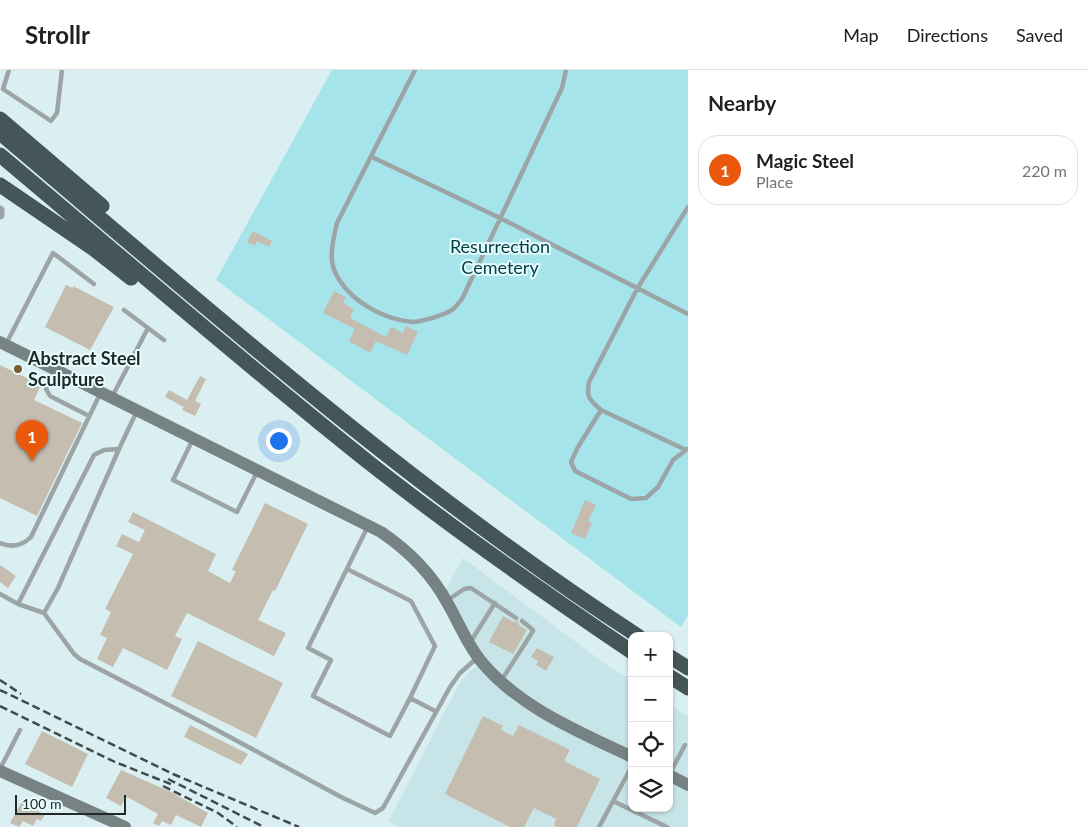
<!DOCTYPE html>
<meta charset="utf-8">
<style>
:root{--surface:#fff;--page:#f6f6f6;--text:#202124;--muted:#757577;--line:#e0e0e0;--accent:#ea580c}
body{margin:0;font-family:Lato,sans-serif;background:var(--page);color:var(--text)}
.controls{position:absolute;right:15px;bottom:15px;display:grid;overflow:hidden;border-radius:10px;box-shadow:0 1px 4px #0004}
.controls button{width:45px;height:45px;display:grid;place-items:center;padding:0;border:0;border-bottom:1px solid var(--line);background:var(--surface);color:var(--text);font:25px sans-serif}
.scale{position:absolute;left:15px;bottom:12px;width:111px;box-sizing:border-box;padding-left:5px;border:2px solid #202828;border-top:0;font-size:14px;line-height:18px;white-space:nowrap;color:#202828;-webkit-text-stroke:4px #e7fcfe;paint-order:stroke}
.you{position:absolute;left:278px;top:370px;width:18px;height:18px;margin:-12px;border:4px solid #fff;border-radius:50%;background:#1a73e8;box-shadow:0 0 0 8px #1a73e833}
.badge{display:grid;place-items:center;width:32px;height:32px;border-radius:50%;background:var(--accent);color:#fff;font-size:16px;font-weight:700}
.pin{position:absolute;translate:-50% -41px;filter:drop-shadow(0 1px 2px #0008)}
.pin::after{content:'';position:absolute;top:26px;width:18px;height:15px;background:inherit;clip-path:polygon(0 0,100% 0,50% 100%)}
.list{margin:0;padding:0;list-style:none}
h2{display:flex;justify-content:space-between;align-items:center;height:65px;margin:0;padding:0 20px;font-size:21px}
h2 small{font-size:16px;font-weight:400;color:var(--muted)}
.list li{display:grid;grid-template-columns:32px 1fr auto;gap:15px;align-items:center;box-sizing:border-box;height:70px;margin:0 10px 10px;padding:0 10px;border:1px solid var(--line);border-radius:20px}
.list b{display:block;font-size:19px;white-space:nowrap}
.list p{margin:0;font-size:16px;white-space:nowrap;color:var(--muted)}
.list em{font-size:16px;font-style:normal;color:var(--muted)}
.icon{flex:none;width:28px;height:28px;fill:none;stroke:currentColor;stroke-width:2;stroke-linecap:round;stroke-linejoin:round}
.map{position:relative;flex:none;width:688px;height:757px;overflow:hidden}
header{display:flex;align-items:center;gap:30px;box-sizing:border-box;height:70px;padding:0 25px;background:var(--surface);border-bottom:1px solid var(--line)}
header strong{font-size:24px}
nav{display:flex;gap:28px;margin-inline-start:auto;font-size:18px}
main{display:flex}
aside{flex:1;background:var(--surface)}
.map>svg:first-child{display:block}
.built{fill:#c7e5e8}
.green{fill:#a5e4ea}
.building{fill:#c5bdaf}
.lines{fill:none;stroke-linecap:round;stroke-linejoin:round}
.lane{stroke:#9ca4a5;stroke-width:4.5}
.street{stroke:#9ca4a5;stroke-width:9}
.secondary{stroke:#768283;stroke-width:12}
.highway{stroke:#445657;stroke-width:15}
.rail{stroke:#414b4c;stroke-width:2.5;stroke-dasharray:8 4;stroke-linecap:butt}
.poi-dot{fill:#775d2f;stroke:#e7fcfe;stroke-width:2}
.labels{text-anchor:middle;stroke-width:4;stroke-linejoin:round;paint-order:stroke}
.park-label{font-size:18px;fill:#023d42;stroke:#e7fcfe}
.poi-label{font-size:18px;font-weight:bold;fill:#202828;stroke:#e7fcfe;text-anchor:start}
</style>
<header>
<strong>Strollr</strong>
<nav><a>Map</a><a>Directions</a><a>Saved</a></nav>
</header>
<main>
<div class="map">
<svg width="688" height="757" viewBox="0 0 688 757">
<rect width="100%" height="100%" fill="#daeff1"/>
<path class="built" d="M463,488L607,595L632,611V738H669V634L688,646V757H399L388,752L459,614L470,601L477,596L461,572L440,529Z"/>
<path class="green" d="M332,0H688V545L681,557L216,210Z"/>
<path class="building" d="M253,161L272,171L269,177L257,171L255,176L247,172Z
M66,215L73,218V216L114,237L90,280L45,257Z
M334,221L346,227L343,233L354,239L350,248L386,267L391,257L403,263L406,256L418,262L407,285L376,271L370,283L349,271L355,259L323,243Z
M0,295L41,315L34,330L82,353L37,446L0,428Z
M200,306L206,309L195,331L201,334L195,346L182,340L184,337L165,327L169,320L187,330Z
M585,430L596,435L588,451L592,453L585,469L571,463Z
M265,433L308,454L275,521L273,520L258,550L286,563L274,586L187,543L175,566L182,569L167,600L123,578L113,597L97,589L107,568L100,565L111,542L105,539L133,484L116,476L122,464L139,472L145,460L128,452L133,442L216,484L208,501L230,513L236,501L232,500Z
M0,495L16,506L8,518L0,512Z
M503,546L514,552L518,551L519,555L527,560L513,584L489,572Z
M198,571L283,613L256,668L171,626Z
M537,578L554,587L546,601L536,595L538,591L531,587Z
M483,646L503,656L501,660L513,666L519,655L570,680L564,691L600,709L577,757H558L554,755L556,749L534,738L524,757H510L445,724Z
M190,655L248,684L241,695L184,667Z
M42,661L88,684L72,717L25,694Z
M121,700L171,722L208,743L201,757L176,745L171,755L162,751L159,756L153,753L158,744L131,729L126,727L121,736L106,728Z
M23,729L34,735L32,738L45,745L41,751L37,749L33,756L23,751L19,757L10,753Z"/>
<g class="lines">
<path class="lane" d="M9,0L3,19L51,51L57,43L62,0
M415,0L337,153C334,167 328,187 335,202C348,230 382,249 412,252C421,252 444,245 452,240C456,237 459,232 462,229L562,18L566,0
M372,87L500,148L688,244
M688,137L637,219L589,312C586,328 590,330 601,340L686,380L688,379
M148,258L164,270
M6,274L53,183L94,214
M54,301L46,319L50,326L89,346
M112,327L148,258L124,240
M601,340L578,377L571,392L575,401L631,429L646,428L658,417L673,390L686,380
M193,369L173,410L237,442L257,402
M368,456L308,578L331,590L313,626L390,666L410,628
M0,473C12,478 22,476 31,467L100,324
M347,499L411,531L435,576L410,628L435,641
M0,524L18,534L44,543L58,518L119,379
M448,530L464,519L471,518L516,548
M18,534L94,385L104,380L119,379L136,343
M44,543L74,584L80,589L215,659L341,727L375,743L383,738L450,617L460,603L477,588
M471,571L495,533
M501,611L533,561L532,559L522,551
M632,696L613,731L667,757
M0,699L20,660
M670,703L685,675
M599,757L613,731"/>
<path class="street" d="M0,140V145"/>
<path class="secondary" d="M0,272L381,462C409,481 432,504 448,534C459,553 466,572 480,590C518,637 578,661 632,687
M0,701L125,757
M669,705L688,715"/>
<path class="highway" d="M0,49L102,136
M0,63C207,238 410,418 638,566
M0,85C124,189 246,295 372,395C456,461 543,522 632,582
M0,115L94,179L131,208
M669,586L688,598
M669,606L688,618"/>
<path class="rail" d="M0,610L21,624
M0,620L173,704L299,757
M0,636L115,692L173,715
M168,709L264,757
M163,716L218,743L237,757"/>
</g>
<circle class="poi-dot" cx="18" cy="299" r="5"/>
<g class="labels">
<g class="park-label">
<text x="500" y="183">Resurrection<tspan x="500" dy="21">Cemetery</tspan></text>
</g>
<g class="poi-label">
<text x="28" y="295">Abstract Steel<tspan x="28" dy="21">Sculpture</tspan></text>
</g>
</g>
</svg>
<div class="controls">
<button>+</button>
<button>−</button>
<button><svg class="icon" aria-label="locate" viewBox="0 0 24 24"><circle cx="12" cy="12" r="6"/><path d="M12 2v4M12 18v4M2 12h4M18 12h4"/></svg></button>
<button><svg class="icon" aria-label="layers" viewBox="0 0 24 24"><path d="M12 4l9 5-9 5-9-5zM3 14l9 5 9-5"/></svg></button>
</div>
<div class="scale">100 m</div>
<div class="you"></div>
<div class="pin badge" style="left:32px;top:391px">1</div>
</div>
<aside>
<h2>Nearby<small></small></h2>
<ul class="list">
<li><span class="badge">1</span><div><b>Magic Steel</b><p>Place</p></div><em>220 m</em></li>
</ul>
</aside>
</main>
